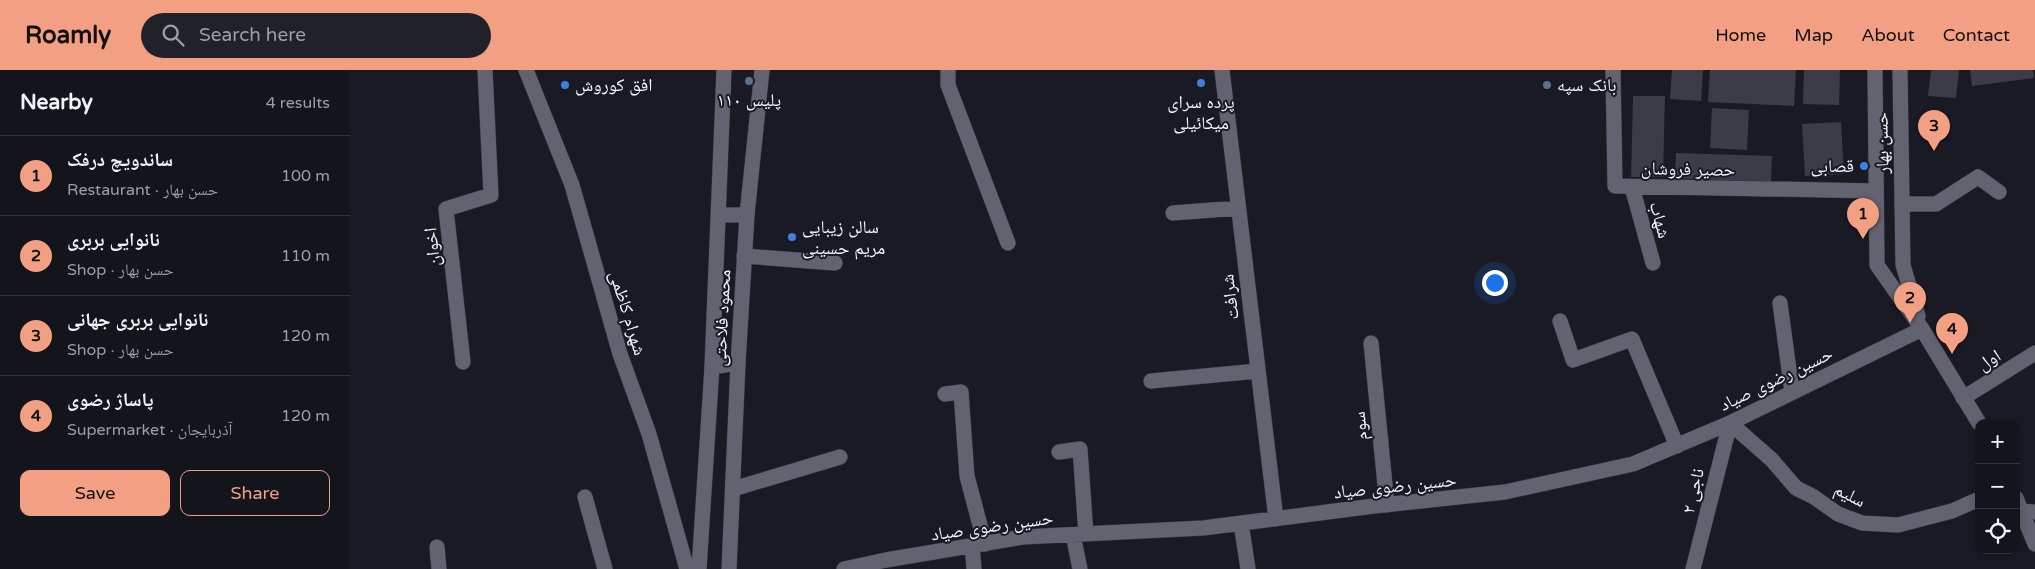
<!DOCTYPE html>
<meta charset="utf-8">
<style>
:root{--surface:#14141c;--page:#212129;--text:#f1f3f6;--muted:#9d9ea3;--line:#33333b;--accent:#f39f83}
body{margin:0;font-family:"Varela Round","Noto Naskh Arabic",sans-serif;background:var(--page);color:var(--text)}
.controls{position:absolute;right:15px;bottom:15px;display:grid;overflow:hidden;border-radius:10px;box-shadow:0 2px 8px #0003}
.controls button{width:45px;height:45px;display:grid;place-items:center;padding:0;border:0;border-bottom:1px solid var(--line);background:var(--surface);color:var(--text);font:25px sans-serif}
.you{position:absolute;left:1144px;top:212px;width:18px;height:18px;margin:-12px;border:4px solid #fff;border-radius:50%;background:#1a73e8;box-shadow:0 0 0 8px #1a73e833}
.badge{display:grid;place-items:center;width:32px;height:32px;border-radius:50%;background:var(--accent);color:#111;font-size:16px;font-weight:700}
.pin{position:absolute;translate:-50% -41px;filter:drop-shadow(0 1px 2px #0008)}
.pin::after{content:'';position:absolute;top:26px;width:18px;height:15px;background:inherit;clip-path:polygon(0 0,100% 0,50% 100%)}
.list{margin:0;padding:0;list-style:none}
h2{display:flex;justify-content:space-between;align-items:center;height:65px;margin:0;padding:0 20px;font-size:21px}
h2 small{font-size:16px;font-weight:400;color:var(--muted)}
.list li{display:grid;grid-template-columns:32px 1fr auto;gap:15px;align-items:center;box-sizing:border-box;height:80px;padding:0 20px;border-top:1px solid var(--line)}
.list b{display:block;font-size:19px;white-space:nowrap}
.list p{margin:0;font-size:16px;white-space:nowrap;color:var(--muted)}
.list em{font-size:16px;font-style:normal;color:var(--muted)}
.actions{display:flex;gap:10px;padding:15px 20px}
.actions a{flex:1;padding:11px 0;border:1px solid var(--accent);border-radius:10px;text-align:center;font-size:18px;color:var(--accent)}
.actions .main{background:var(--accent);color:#111}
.icon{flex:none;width:28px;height:28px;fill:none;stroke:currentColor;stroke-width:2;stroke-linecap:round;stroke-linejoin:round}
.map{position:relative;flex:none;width:1685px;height:499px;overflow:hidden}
header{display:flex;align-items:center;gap:30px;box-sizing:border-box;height:70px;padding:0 25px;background:var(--accent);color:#111}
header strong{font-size:24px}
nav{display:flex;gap:28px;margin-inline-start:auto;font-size:18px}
.search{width:350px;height:45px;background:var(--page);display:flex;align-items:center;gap:12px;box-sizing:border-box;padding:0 18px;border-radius:28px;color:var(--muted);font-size:19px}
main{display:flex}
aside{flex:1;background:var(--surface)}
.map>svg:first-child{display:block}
.building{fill:#3c3c48}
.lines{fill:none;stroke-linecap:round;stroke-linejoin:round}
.minor-casing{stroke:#35353e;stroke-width:16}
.tertiary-casing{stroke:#35353e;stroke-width:16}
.minor{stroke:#626270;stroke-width:15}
.tertiary{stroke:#626270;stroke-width:15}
.service-dot{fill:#5c6f8a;stroke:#1a1a25;stroke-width:2}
.shop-dot{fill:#3f7fe0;stroke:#1a1a25;stroke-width:2}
.labels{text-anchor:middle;stroke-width:4;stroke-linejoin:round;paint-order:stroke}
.poi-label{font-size:18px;fill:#f3f4fc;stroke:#1a1a25;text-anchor:start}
.street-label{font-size:18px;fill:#f3f4fc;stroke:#1a1a25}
</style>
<header>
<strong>Roamly</strong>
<div class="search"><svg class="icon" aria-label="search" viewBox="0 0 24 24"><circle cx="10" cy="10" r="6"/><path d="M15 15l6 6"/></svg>Search here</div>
<nav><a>Home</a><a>Map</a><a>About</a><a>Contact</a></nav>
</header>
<main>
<aside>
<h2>Nearby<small>4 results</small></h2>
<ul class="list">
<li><span class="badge">1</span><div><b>ساندویچ درفک</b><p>Restaurant · حسن بهار</p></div><em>100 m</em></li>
<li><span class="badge">2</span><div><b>نانوایی بربری</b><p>Shop · حسن بهار</p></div><em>110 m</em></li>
<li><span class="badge">3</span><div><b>نانوایی بربری جهانی</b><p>Shop · حسن بهار</p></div><em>120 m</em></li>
<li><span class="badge">4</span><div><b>پاساژ رضوی</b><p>Supermarket · آذربایجان</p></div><em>120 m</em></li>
</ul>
<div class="actions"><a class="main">Save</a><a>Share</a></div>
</aside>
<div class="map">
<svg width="1685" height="499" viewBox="0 0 1685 499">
<rect width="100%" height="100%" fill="#1a1a25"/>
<path class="building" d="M1322,0H1353L1351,31L1320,29Z
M1360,0H1446L1444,36L1358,32Z
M1454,0H1490L1489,35L1453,34Z
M1581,0H1609L1606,28L1578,26Z
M1620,0H1683L1684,8L1622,16Z
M1283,26H1315L1313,107H1281Z
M1362,38L1399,40L1397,80L1360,78Z
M1491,52L1494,104L1455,106L1452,54Z
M1326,83L1422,86L1421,112L1325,108Z"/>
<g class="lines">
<g class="minor-casing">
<path id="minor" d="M176,0L222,115L270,284L299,364L337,499
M598,0V15L658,173
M872,0L926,449
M1263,0L1265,116L1526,121
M1282,117L1303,193
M1552,134H1586L1628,107L1649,122
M823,143L888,138
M369,145H397
M394,186L485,193
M1430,233L1442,322
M1210,251L1223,290L1282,269L1327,376
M1021,273L1037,435
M113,292L96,139L141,125L135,0
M362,297L388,293
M801,311L908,301
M595,324L611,322L617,406L635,474
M1613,328L1685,283
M709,382L730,379L736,464
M383,419L490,387
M235,427L255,499
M1666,438L1671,441L1685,442
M891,453L898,499
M723,465L730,499
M622,476L624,499
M87,477L89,499
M494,499L536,490L673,467L853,458L1024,436L1155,422L1283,394L1380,353L1572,259
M1343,499L1380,353L1422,390L1446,418L1464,427L1488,444L1512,453L1548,455L1602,441L1629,429"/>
</g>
<g class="tertiary-casing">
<path id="tertiary" d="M1525,0L1527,195L1572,259L1629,353
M1550,0L1553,195L1568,246
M1666,428L1685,474
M349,499L362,297L374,0
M379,499L388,293L397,145L412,0"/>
</g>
<use href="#minor" class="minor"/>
<use href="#tertiary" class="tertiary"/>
</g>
<g class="service-dot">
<circle cx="399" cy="11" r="5"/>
<circle cx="1197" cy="15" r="5"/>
</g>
<g class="shop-dot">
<circle cx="851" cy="13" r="5"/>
<circle cx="215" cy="15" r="5"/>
<circle cx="1514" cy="96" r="5"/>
<circle cx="442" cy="167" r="5"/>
</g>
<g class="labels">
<g class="poi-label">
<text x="225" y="21">افق کوروش</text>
<text x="1207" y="21">بانک سپه</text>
<text x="399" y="36" text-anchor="middle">پلیس ۱۱۰</text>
<text x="851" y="38" text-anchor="middle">پرده سرای<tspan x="851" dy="21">میکائیلی</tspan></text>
<text x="1504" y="102" text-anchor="end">قصابی</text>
<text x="452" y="163">سالن زیبایی<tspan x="452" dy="21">مریم حسینی</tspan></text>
</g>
<g class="street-label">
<text transform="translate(1532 73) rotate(-91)" y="6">حسن بهار</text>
<text transform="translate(1338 99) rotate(1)" y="6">حصیر فروشان</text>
<text transform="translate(1310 150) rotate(75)" y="6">شهاب</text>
<text transform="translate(82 177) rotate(-96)" y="6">اخوان</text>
<text transform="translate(880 227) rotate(-97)" y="6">شرافت</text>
<text transform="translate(278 243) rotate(73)" y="6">شهرام کاظمی</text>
<text transform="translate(372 248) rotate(-87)" y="6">محمود فلاحتی</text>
<text transform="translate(1639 290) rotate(-32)" y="6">اول</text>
<text transform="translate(1426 309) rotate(-26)" y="6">حسین رضوی صیاد</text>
<text transform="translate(1010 356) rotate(-96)" y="6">سوم</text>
<text transform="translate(1045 416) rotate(-6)" y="6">حسین رضوی صیاد</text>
<text transform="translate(1343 421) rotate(-77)" y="6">ناجی ۲</text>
<text transform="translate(1500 425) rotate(27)" y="6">سلیم</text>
<text transform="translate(642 456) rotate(-8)" y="6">حسین رضوی صیاد</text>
</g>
</g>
</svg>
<div class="controls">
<button>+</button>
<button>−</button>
<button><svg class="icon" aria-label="locate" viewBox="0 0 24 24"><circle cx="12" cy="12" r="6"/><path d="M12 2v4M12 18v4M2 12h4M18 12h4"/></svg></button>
</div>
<div class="you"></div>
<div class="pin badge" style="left:1513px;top:169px">1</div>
<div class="pin badge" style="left:1560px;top:253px">2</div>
<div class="pin badge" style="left:1584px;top:81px">3</div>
<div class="pin badge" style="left:1602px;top:284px">4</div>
</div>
</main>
